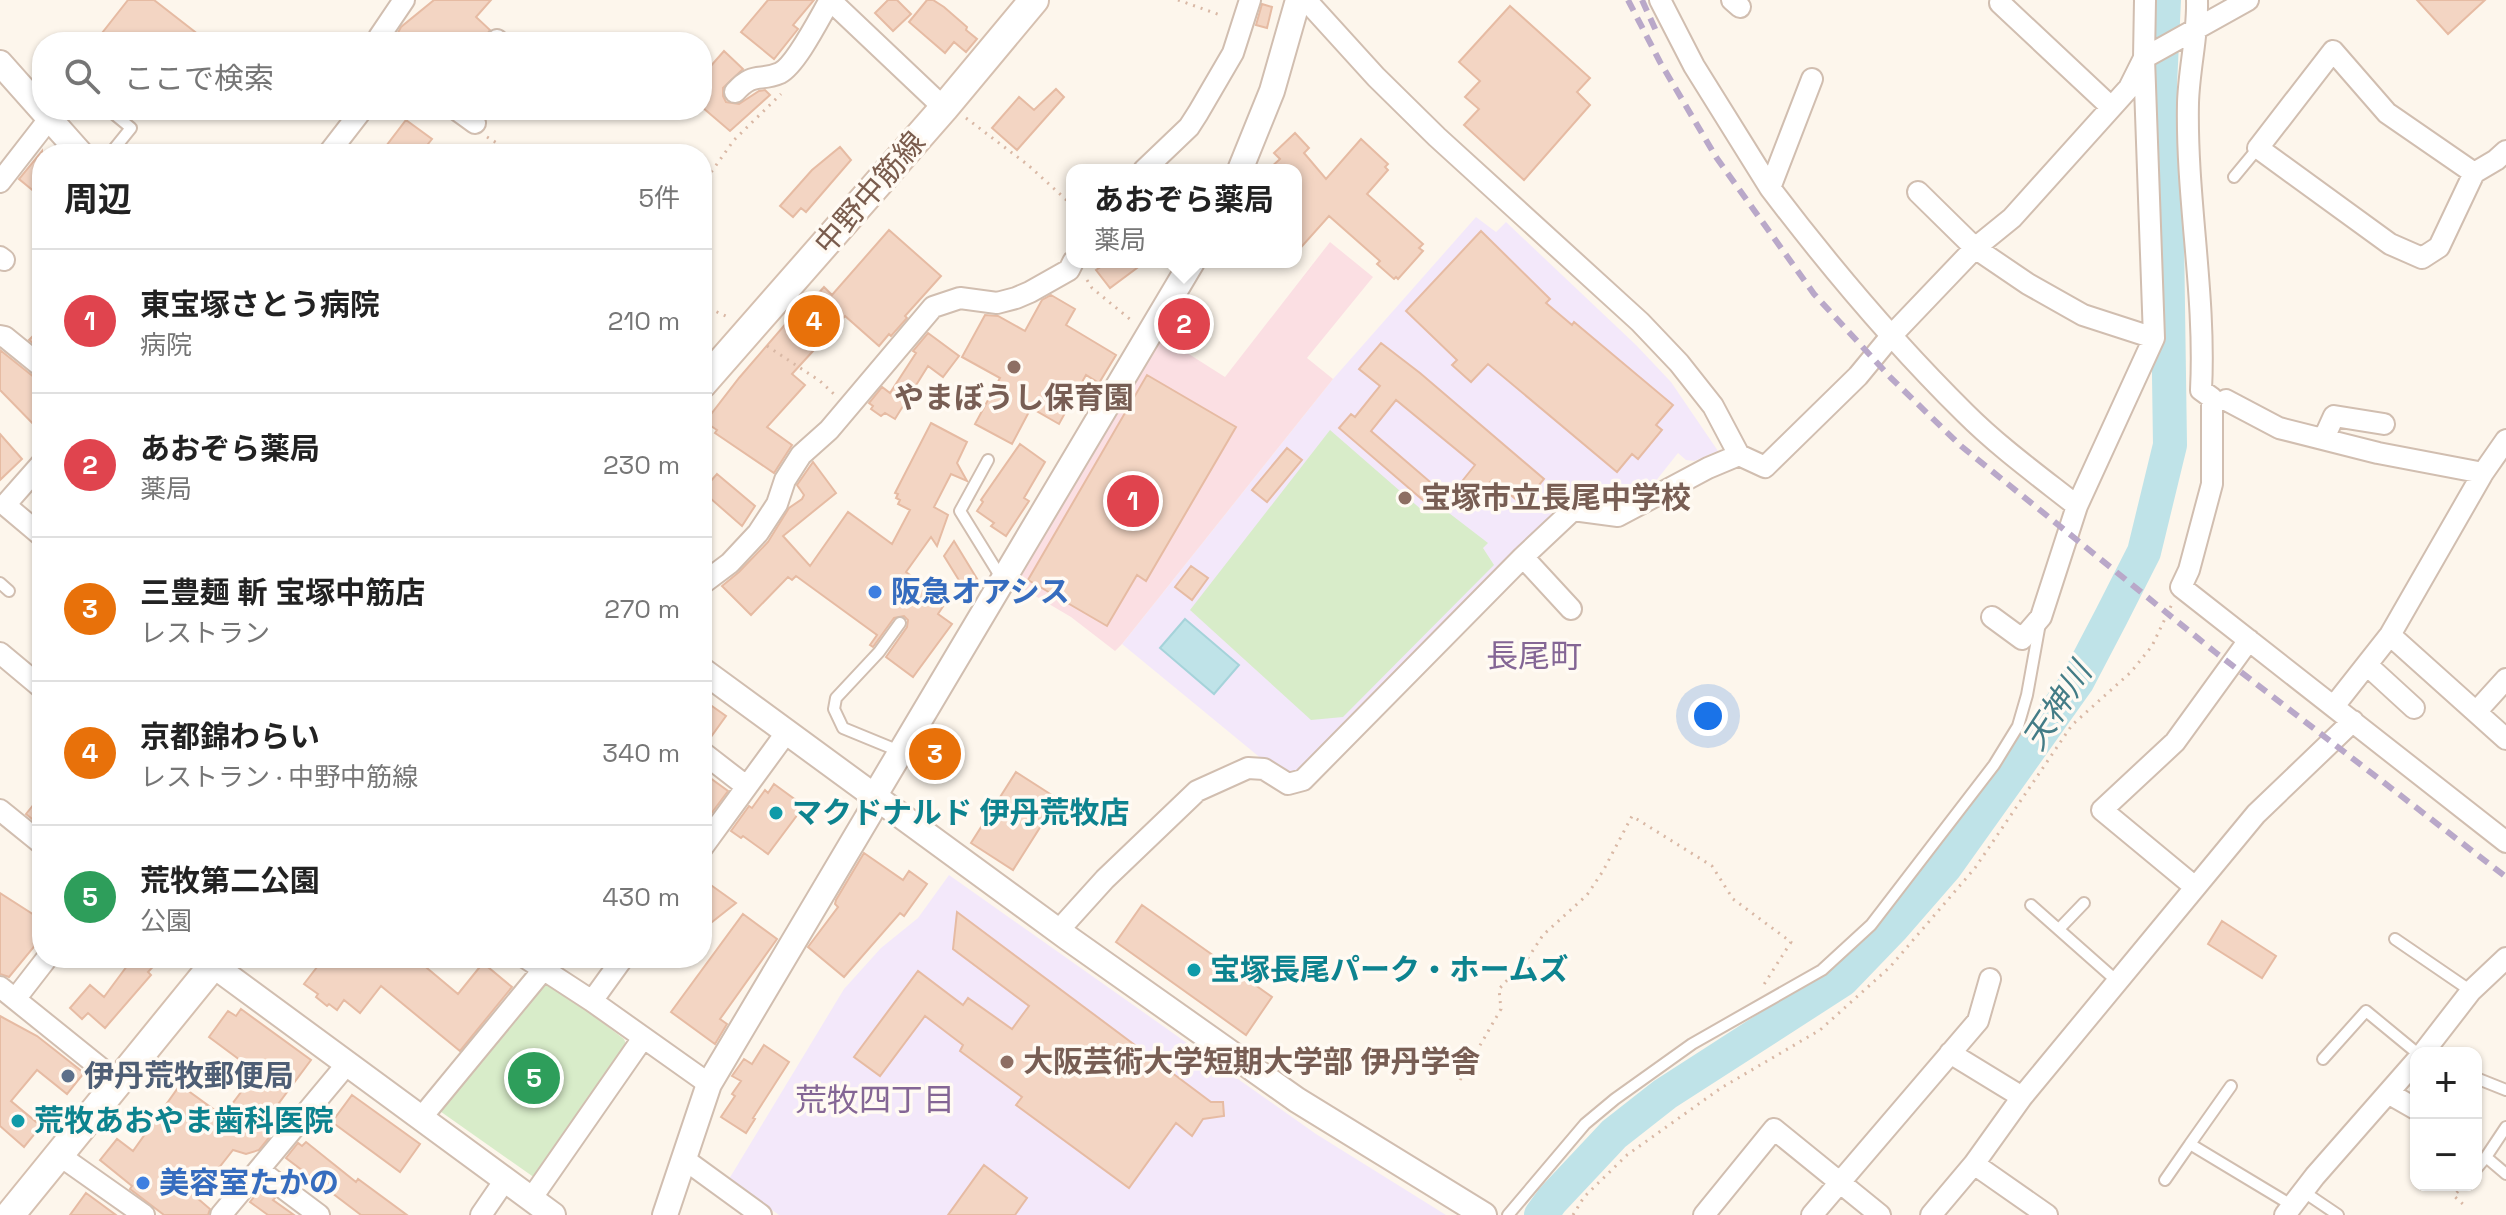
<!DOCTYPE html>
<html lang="ja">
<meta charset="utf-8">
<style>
:root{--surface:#fff;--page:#f6f6f6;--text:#222;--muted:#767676;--line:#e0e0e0;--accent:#e76f51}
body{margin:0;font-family:"Space Grotesk","Noto Sans JP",sans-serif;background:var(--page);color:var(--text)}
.controls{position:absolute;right:24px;bottom:24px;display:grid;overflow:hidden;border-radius:16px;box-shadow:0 2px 6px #0004}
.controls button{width:72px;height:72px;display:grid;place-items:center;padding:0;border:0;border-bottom:2px solid var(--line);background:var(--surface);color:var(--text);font:40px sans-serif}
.you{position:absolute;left:1708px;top:716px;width:28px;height:28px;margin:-20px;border:6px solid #fff;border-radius:50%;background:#1a73e8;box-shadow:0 0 0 12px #1a73e833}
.badge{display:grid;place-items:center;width:52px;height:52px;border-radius:50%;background:var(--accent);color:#fff;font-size:26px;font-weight:700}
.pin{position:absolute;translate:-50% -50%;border:4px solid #fff;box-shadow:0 2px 8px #0006}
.popup{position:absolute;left:1066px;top:164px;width:236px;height:104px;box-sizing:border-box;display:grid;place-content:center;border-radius:16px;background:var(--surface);filter:drop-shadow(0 2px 6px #0005);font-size:26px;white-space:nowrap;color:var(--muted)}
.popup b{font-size:30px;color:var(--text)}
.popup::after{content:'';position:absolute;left:50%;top:100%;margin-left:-16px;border:16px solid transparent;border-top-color:var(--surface)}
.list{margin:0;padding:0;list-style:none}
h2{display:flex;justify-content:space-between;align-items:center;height:104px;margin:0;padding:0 32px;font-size:34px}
h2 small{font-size:26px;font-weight:400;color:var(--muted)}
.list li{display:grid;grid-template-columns:52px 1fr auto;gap:24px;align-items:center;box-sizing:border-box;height:144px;padding:0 32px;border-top:2px solid var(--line)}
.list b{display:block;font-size:30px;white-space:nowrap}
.list p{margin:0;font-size:26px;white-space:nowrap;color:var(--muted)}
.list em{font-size:26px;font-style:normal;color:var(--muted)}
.icon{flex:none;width:44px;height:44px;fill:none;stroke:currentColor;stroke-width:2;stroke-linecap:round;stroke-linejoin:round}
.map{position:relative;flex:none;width:2506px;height:1215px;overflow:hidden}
.search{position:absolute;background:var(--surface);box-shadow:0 2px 6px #0004;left:32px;top:32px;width:680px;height:88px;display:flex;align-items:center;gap:20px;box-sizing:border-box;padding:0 28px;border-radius:32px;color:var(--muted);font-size:30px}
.panel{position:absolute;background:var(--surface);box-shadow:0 2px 6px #0004;left:32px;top:144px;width:680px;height:824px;border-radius:32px}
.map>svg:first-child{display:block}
.education{fill:#f3e8fa}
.medical{fill:#fbdfe3}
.green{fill:#d8ecc9}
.water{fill:#bfe3e8;stroke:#a5d3da;stroke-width:2}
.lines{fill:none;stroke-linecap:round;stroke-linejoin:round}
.river{stroke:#bfe3e8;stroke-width:34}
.building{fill:#f3d5c3;stroke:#e6bba3;stroke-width:2}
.service-casing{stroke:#d1beb0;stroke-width:14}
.minor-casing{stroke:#d1beb0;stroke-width:24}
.tertiary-casing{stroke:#d1beb0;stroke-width:28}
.secondary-casing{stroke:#d6c0b0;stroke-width:32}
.path{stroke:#d9b8a5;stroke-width:3;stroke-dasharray:2 6;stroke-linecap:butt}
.service{stroke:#fff;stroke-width:10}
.minor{stroke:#fff;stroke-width:20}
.tertiary{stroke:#fff;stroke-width:24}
.secondary{stroke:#fff;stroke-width:28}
.rail{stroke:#b9a8c9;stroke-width:6;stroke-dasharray:12 8;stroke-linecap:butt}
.education-dot{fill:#8d6e63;stroke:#fffaf3;stroke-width:3}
.shop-dot{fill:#3f7fe0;stroke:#fffaf3;stroke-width:3}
.culture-dot{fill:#0f9aa8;stroke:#fffaf3;stroke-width:3}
.service-dot{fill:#5c6f8a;stroke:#fffaf3;stroke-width:3}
.labels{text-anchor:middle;stroke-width:7;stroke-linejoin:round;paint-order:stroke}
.street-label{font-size:30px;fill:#7a5c4d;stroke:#fffaf3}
.education-label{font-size:30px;font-weight:bold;fill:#785e54;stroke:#fffaf3;text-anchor:start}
.shop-label{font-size:30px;font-weight:bold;fill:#366cbe;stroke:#fffaf3;text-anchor:start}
.culture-label{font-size:30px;font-weight:bold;fill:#0d838f;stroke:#fffaf3;text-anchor:start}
.service-label{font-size:30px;font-weight:bold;fill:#4e5e75;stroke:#fffaf3;text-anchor:start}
.neighbourhood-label{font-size:32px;fill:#846695;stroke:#fffaf3}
.water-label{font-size:32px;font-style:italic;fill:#437c86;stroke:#fffaf3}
</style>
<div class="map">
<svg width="2506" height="1215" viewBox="0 0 2506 1215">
<rect width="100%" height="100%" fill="#fdf6ec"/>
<path class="education" d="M1476,217L1496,232L1506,222L1636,345L1671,382L1718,451L1694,461L1686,460L1678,453L1651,487L1614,503L1576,495L1296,772L1274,769L1122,644L1333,379Z
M949,875L1316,1134L1446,1215H779L729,1179L844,989L881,948L918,918Z"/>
<path class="medical" d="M1330,242L1373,277L1307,358L1333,379L1122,644L1115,651L1071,617L1015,584L1162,337L1225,377Z"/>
<path class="green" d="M1330,430L1423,511L1432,500L1488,543L1483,548L1494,565L1343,717L1311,720L1190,610Z
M541,982H549L624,1039L627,1047L535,1178L437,1109Z"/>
<path class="water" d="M1185,619L1239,665L1214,694L1160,648Z"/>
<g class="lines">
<path class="river" d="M1541,1215L1552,1200L1614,1134L1665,1094L1842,980L1892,928L1946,866L2077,682L2111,617L2144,552L2170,445L2167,236L2160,85L2164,0"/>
</g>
<path class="building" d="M128,0H154L208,42H95Z
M434,0H491L476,17L490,30L481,42H393L401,27Z
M768,0H814L793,25L798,29L774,59L741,32Z
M888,0H897L911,14L893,31L875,13Z
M927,0H933L944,7L967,27L966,30L977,39L966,52L954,42L945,53L909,22Z
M2417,0H2485L2448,34Z
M1262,4L1272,7L1267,28L1256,25Z
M1510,6L1590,78L1577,92L1590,105L1524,180L1464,125L1479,109L1465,97L1480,81L1459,62Z
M724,51L743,69L723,88V96L726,102L739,104L759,91L765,90L770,95L730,131L702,107V76Z
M1056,89L1064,97L1017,150L992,128L1019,97L1034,110Z
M406,120L432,139L420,154H380Z
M1295,133L1309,148L1304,153L1326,179L1361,139L1388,164L1385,167L1388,170L1367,194L1423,244L1419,248L1423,251L1398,279L1396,277L1394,279L1377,264L1380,261L1329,216L1296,253V170H1268L1280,159L1274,153Z
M840,147L851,160L806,212L801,208L793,217L780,206L812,170Z
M42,151V198L19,179Z
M889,230L941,276L905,316L907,318L891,336L889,334L879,346L845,316L792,374L805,385L767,427L792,445L774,473L715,433L717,430L705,422L739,378L795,313L798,316L824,287L832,295Z
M1481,231L1550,299L1546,303L1572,325L1574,322L1673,405L1656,425L1662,430L1638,459L1632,454L1617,472L1488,364L1471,382L1452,365L1457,360L1406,311Z
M1094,262H1145L1110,288L1096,270L1099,268Z
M1051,295L1075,309L1066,325L1116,355L1099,383L1086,375L1059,424L1031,408L1012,444L975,424L1000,378L962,357L985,315L998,316L1025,331L1042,300Z
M1193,300L1206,309L1195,326L1181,319Z
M42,327V350L29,340Z
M928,333L959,356L943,377L928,366L895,419L885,413L881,416L871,409L873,406L869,403L882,387L890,393L916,353L913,351Z
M1381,343L1420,373L1544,479L1523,505L1492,480L1476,499L1459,485L1475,465L1396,400L1371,431L1436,487L1424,501L1339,428L1351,414L1355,417L1380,386L1359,369Z
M0,350L34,377L42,380V433L0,390Z
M1147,375L1236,427L1146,581L1137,575L1107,626L1028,580Z
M931,423L967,442L957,463L967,481L951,474L934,507L948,515L937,546L931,537L906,572L946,602L938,614L952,624L913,677L886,657L907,627L908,620L904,616L894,618L873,647L870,645L877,635L796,576L792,580L788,577L751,615L722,586L739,572L768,542L789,508L802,499L804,495L797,485L813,462L836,493L783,536L810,566L848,512L892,544L910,510L898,504L900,500L896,498L898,494L895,493Z
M0,434L22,459L0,480Z
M1020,444L1045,462L1024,498L1029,501L1006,536L991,526L994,523L977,511L983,502L981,500Z
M1287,448L1302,460L1267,502L1252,490Z
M717,474L755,506L742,526L702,491Z
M954,541L979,582L970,598L944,556Z
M1191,566L1208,578L1192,600L1175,587Z
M702,699L726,716L708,741L702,739Z
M928,738L953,751L943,771L917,758Z
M702,772L728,791L702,826Z
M1016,772L1058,799L1013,870L971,843Z
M774,784L804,806L768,854L743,836L741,838L731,831L749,806L752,808L765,790L768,793Z
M42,794V827L26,814Z
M864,853L903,880L909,871L927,884L904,916L900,913L844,977L808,947L838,907L835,904L836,900Z
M708,883L736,903L702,930V891Z
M0,893L42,920V937L9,977L0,974Z
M1142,905L1272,997L1246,1035L1116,942Z
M957,912L1211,1102H1223L1224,1116L1203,1119L1192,1136L1176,1123L1129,1188L1016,1105L1022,1097L960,1051L963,1045L925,1016L880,1076L854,1057L918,971L963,1005L968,998L1012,1029L1029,1006L953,949Z
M743,914L777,939L720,1019L727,1024L715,1044L671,1012Z
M2222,921L2276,956L2262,978L2208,944Z
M133,958H161L148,972L151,975L105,1028L88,1013L82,1019L70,1008L90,985L104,997Z
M324,958H415L458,994L483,963L512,987L460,1051L381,986L360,1013L344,1000L337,1010L329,1004L327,1006L316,997L318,994L304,984Z
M241,1009L311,1060L279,1103L289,1113L259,1150L246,1154L233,1150L196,1197L210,1209L208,1215H164L130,1189L132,1186L100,1160L117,1139L133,1151L180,1085L223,1116L256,1072L209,1037L228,1011L236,1016Z
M0,1016L37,1036L84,1073L67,1094L37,1070L11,1101L41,1126L24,1147L0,1126Z
M764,1045L789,1062L753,1118L755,1119L746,1133L721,1117L735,1096L732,1094L741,1081L732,1076L744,1059L752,1064Z
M352,1095L420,1144L400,1172L332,1122Z
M306,1142L356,1182L358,1179L407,1215H361L286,1158L298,1143L302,1146Z
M984,1165L1027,1198L1015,1215H948Z
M261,1188L275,1198L273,1200L294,1215H268L250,1202Z
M86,1193L116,1215H70Z"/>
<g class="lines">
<g class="service-casing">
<path id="service" d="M109,110L131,128L110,154
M2234,177L2258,148
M988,460L960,511L1002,579
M0,583L9,591
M899,751L843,728L834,709L836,698L879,652L900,623
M2031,905L2118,982
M2059,929L2084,903
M2395,939L2471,991
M2323,1059L2366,1011L2417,1053
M2476,1078L2506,1090
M2190,1144L2231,1086
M2486,1157L2506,1127
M2476,1169L2486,1157L2506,1174
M2165,1180L2190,1144L2293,1206
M2304,1192L2338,1215
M1508,1215L1585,1124L1615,1099L1692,1044L1822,970L1871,925L1994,765L2018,726L2027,695L2040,623"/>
</g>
<g class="minor-casing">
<path id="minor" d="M830,0L944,108
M1306,0L1376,77L1437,137L1640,322L1679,363L1713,406L1739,455
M1660,0L1694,66L1770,188L1812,79
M1732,0L1740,7
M2197,0C2198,35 2189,68 2188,103C2186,199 2206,294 2201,390L2212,398V484L2189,570L2181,587L2506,842
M2000,3L2111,107
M380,42L379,37L404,0
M495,42L497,40
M735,92C754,71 759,82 780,73C796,65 820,17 830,0
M457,110L475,123
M328,154L362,110
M1144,170L1189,127L1198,113L1233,53L1250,0
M2474,173L2439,247L2422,258L2390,244L2258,148L2333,51L2387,113L2474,173L2496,160L2506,151
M0,182L49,119
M1770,188C1830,267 1894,343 1965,413C1999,447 2039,476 2077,506
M1918,192L1975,248L2028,284L2083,315L2154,338L2144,58L2145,0
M0,257L4,260
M0,336L5,337L42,367
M2226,400L2279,428L2378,453L2483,473
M2324,438L2334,416L2384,424
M42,463L5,505L42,536
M1523,557L1571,609
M702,584L730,563L758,533L777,504L785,480L801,455L829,430L933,307L960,298L997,303L1016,298L1030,292L1069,270L1073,262
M1992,617L2022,639L2041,617L2077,506L2154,338
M2390,635L2483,473L2506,440
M0,653L42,688
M2367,665L2414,708
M2334,706L2390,635L2506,739
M2476,712L2506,679
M702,752L746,786
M0,810L42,844
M702,848L786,733
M2195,887L2102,810L2175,742L2249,640
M1058,931L1105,879L1197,791L1248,768L1264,769L1288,784L1303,780L1523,557L1573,510L1618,516L1708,468L1739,455L1765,467L1858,376L1891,336L1975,248L2012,218L2129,88L2144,58L2248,0
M526,958L592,1001
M623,958L592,1001L709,1084
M0,987L118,1082
M16,998L47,958
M1950,1053L2022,1097
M2423,1053L2471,991L2506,958
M2388,1093L2416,1109
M421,1118L543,970
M59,1155L144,1215
M684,1159L761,1215
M1974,1164L2022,1097L2256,814L2353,721
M259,1170L319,1215
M531,1199L643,1038
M221,1215L347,1064
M481,1215L505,1180
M1704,1215L1774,1129L1880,1215
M1812,1215L1978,1021L1990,979
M1931,1215L1974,1164L2047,1215
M2285,1215L2315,1176L2416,1061"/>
</g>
<g class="tertiary-casing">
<path id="tertiary" d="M0,63L81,154
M1240,170L1272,91L1298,0
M702,670L1068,938L1297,1100L1484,1215
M213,965L553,1215
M665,1215L709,1084L870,813L874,797L881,785L1192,262"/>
</g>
<g class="secondary-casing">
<path id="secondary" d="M702,384L944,108L1034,0
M10,1215L219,958"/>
</g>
<path class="path" d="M1178,0L1223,16
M966,118L1028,165L1072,205
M487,137L515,154
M702,185L734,140L781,94
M1087,280L1092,288L1131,320
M702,305L730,318
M767,346L820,381L835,395
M1460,1080L1501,1009L1499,989L1528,958L1543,935L1587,895L1603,871L1632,816L1712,866L1733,899L1791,942L1763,986
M2463,1185L2454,1196L2464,1205
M1573,1215L1584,1197L1627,1155L1721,1088L1820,1030L1890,967L1975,868L2072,725L2131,672L2152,646L2172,604"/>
<use href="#service" class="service"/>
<use href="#minor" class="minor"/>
<use href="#tertiary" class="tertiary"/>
<use href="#secondary" class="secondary"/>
<path class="rail" d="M1628,0L1660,62L1716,157L1814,294L1891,378L1961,446L2215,652L2506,877
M1642,0L1657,33"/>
</g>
<g class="education-dot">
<circle cx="1014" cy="367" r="8"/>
<circle cx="1405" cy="498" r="8"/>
<circle cx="1007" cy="1062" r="8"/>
</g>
<g class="shop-dot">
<circle cx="875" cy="592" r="8"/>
<circle cx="143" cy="1183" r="8"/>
</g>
<g class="culture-dot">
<circle cx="776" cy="813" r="8"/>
<circle cx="1194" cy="970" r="8"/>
<circle cx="18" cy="1121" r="8"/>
</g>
<circle class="service-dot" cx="68" cy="1076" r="8"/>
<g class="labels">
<g class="street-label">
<text transform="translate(870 193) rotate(-49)" y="10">中野中筋線</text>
</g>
<g class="education-label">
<text x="1014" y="408" text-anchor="middle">やまぼうし保育園</text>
<text x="1421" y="508">宝塚市立長尾中学校</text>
<text x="1023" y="1072">大阪芸術大学短期大学部 伊丹学舎</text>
</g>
<g class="shop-label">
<text x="891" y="602">阪急オアシス</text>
<text x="159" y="1193">美容室たかの</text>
</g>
<g class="culture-label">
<text x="792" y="823">マクドナルド 伊丹荒牧店</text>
<text x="1210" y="980">宝塚長尾パーク・ホームズ</text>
<text x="34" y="1131">荒牧あおやま歯科医院</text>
</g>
<g class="service-label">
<text x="84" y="1086">伊丹荒牧郵便局</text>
</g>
<g class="neighbourhood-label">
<text x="1534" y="667">長尾町</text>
<text x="875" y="1111">荒牧四丁目</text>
</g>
<g class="water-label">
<text transform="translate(2057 706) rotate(-57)" y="11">天神川</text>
</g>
</g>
</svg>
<div class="controls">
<button>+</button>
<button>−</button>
</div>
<div class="you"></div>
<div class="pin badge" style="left:1133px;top:501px;background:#e0444e">1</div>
<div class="pin badge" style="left:1184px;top:324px;background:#e0444e">2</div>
<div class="popup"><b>あおぞら薬局</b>薬局</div>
<div class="pin badge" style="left:935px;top:754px;background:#e8710a">3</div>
<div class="pin badge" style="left:814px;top:321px;background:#e8710a">4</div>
<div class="pin badge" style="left:534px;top:1078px;background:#2e9e5b">5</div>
<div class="search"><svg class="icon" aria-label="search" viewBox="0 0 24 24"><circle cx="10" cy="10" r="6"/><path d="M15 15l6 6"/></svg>ここで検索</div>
<section class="panel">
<h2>周辺<small>5件</small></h2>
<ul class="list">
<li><span class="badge" style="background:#e0444e">1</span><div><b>東宝塚さとう病院</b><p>病院</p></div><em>210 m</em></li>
<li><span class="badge" style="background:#e0444e">2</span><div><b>あおぞら薬局</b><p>薬局</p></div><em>230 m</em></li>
<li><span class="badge" style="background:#e8710a">3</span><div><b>三豊麺 斬 宝塚中筋店</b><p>レストラン</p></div><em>270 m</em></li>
<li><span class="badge" style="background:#e8710a">4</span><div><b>京都錦わらい</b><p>レストラン · 中野中筋線</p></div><em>340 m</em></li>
<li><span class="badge" style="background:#2e9e5b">5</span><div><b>荒牧第二公園</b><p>公園</p></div><em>430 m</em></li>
</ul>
</section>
</div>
